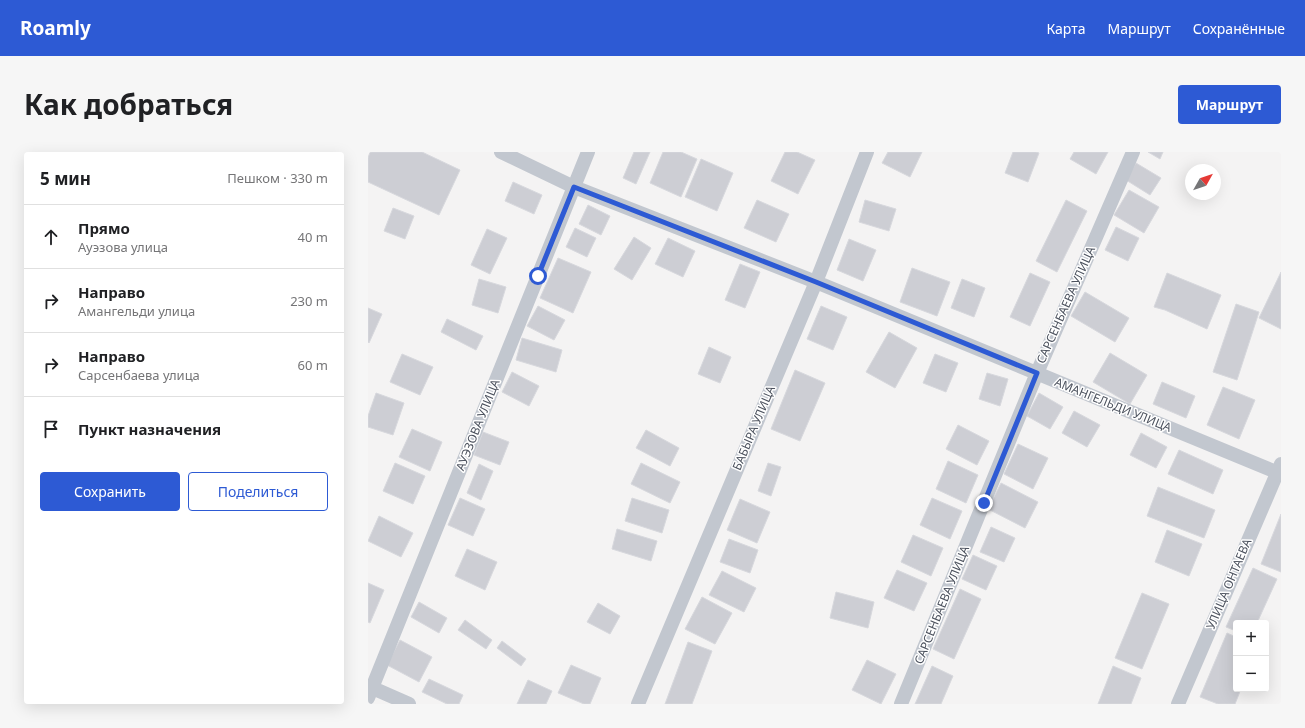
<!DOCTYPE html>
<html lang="ru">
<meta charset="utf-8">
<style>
:root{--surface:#fff;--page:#f6f6f6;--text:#202124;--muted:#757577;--line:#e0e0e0;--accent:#2d5ad4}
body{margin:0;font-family:"Noto Sans",sans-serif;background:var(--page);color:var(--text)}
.controls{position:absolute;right:12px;bottom:12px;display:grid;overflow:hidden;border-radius:4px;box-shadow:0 4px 16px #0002}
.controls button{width:36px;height:36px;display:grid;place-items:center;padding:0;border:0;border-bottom:1px solid var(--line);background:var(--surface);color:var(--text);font:20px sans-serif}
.compass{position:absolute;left:817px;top:12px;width:36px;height:36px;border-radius:50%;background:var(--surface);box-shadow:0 4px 16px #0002;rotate:50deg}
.stop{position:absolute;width:12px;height:12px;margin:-9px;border:3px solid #2d5ad4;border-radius:50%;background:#fff}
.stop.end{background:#2d5ad4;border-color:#fff;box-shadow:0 1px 4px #0008}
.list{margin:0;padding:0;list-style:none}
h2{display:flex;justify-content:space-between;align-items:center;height:52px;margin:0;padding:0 16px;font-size:17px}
h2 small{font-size:13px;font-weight:400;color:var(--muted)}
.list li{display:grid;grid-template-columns:26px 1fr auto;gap:12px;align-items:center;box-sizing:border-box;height:64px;padding:0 16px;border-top:1px solid var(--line)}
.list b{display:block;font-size:15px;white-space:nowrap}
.list p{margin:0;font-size:13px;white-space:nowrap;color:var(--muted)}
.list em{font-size:13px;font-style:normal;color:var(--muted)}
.actions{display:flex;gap:8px;padding:12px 16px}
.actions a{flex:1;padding:9px 0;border:1px solid var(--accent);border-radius:4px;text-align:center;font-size:14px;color:var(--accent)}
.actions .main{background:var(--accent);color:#fff}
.icon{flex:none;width:22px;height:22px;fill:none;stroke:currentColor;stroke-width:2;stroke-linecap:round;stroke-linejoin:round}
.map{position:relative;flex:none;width:913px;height:552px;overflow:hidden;border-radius:4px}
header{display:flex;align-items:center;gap:24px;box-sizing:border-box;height:56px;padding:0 20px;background:var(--accent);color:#fff}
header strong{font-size:19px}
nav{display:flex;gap:22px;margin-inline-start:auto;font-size:14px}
.intro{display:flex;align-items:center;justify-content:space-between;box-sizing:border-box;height:96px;padding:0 24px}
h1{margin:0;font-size:28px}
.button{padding:10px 18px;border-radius:4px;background:var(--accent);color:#fff;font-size:14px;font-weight:700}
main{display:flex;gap:24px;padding:0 24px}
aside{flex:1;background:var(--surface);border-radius:4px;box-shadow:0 4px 16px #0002}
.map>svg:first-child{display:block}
.building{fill:#cdced4;stroke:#d7d8dd}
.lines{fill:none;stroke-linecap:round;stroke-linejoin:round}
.street{stroke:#c2c7cf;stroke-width:14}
.route{stroke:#2d5ad4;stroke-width:5}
.labels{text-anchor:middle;stroke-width:3;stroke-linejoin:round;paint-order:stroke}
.street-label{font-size:12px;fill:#4c525e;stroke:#fff}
</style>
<header>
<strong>Roamly</strong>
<nav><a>Карта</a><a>Маршрут</a><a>Сохранённые</a></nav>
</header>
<div class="intro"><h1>Как добраться</h1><a class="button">Маршрут</a></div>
<main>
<aside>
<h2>5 мин<small>Пешком · 330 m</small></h2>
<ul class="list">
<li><svg class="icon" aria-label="ahead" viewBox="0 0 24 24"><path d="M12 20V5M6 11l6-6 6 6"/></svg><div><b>Прямо</b><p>Ауэзова улица</p></div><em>40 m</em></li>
<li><svg class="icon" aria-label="right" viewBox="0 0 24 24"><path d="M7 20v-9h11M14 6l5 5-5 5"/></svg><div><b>Направо</b><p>Амангельди улица</p></div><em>230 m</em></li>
<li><svg class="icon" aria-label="right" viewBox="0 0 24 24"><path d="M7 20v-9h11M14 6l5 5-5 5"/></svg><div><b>Направо</b><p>Сарсенбаева улица</p></div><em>60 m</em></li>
<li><svg class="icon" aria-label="arrive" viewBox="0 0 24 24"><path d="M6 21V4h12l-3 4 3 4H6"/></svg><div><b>Пункт назначения</b></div></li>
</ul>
<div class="actions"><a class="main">Сохранить</a><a>Поделиться</a></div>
</aside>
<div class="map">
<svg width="913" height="552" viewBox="0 0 913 552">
<rect width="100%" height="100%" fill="#f4f3f3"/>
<path class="building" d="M2,0H54L92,18L71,63L0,30V6Z
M266,0H282L268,32L255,26Z
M295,0H313L329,7L313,45L282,31Z
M417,0H429L447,8L430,42L403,29Z
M520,0H554L542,25L514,11Z
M645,0H668L671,1L660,30L637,21Z
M706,0H740L728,22L702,7Z
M780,0H795L792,7Z
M333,7L365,21L349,59L317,45Z
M768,11L793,26L782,43L758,28Z
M145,30L174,43L166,62L137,49Z
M761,38L791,55L776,81L746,63Z
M389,48L421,62L408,90L376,76Z
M497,48L528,57L521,79L491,70Z
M698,48L719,59L689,120L668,109Z
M220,53L242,64L233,83L211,72Z
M25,56L46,64L37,87L16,79Z
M748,75L771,86L760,109L737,98Z
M207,76L228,86L219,105L198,95Z
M119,77L139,86L122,122L103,113Z
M266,85L283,96L264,128L246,117Z
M300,86L327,99L315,125L287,112Z
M481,87L508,98L495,129L469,118Z
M190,106L223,120L205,161L172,146Z
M372,112L392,120L377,156L357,148Z
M544,116L582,130L569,164L532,150Z
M913,120V177L891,166Z
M662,121L682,130L662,174L642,165Z
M799,121L853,143L839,177L797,158L786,155Z
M111,127L138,135L130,161L104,153Z
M594,127L617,136L606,165L583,156Z
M717,140L761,166L747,190L703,164Z
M868,152L891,160L869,228L845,220Z
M170,154L197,168L186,188L159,174Z
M453,154L479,165L465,198L439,187Z
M0,156L14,162L1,191L0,190Z
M79,167L115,184L108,198L73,180Z
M521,180L549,196L527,236L498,220Z
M154,186L194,198L188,220L148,208Z
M341,195L363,205L352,231L330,222Z
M742,201L779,223L762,252L725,230Z
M34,202L65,215L52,243L22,230Z
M567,202L590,211L578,240L555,231Z
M427,218L457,231L432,289L403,277Z
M144,220L171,234L161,254L134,240Z
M619,221L640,227L632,254L611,247Z
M794,230L827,244L818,266L785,252Z
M855,235L887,248L871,287L839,273Z
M8,241L36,251L25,283L0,275V264Z
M671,241L695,255L682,277L659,264Z
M706,259L732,273L719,295L694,281Z
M590,273L621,289L609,313L578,297Z
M44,277L74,290L62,319L31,305Z
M278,278L311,296L302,314L268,296Z
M115,280L141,290L132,313L106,303Z
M773,281L799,295L788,316L762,303Z
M650,292L680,306L665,337L636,322Z
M811,298L855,318L845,342L800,322Z
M580,309L610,323L598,351L568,337Z
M27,311L57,324L45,352L15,339Z
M273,311L312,330L302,351L263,332Z
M400,311L413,315L403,344L390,339Z
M111,312L125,319L113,348L99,341Z
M633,331L670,350L657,376L620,357Z
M790,335L847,358L836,386L779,364Z
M92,346L117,357L105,384L80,373Z
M264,346L301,358L294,381L257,369Z
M564,346L594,359L582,387L552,373Z
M372,347L402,360L389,391L359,378Z
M913,362V420L893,412Z
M11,364L45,381L33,405L0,389Z
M623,375L647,386L636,410L612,400Z
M249,377L289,389L283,409L244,397Z
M799,378L834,392L821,424L787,410Z
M545,383L575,396L563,424L533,410Z
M361,387L390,398L382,421L352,410Z
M99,397L129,410L117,438L87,424Z
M605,403L629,414L618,438L594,427Z
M885,416L909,427L889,471H868V479L858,475Z
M529,418L559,431L546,459L516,446Z
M354,419L388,436L376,460L341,443Z
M0,431L16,438L2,471L0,470Z
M592,437L613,447L586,507L565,497Z
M468,440L506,450L500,476L462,466Z
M774,441L801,452L774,517L747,506Z
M334,445L364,461L347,492L317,477Z
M51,450L79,466L71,481L43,465Z
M230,451L252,464L242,482L219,470Z
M97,468L124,488L118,497L90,478Z
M859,481L868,485V537H873L867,552H850L832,545Z
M32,488L64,505L51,530L19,513Z
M134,489L158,507L153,514L129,496Z
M320,490L344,499L324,552H297Z
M499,508L528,522L513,552L484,538Z
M203,513L233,526L222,552H216L190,541Z
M564,514L585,524L573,552H547Z
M745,514L773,526L763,552H730Z
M61,527L95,543L91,552H79L54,540Z
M160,528L184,539L178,552H149Z"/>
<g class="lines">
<path class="street" d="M133,0L206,35L448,130L913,322
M0,534L41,552
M0,546L220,0
M270,552L448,130L499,0
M533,552L669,221L765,0
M810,552L913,312"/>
</g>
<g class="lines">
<path class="route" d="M170,124L206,35L448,130L669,221L616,351"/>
</g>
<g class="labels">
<g class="street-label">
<text transform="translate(698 153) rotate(-66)" y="4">САРСЕНБАЕВА УЛИЦА</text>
<text transform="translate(745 253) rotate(22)" y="4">АМАНГЕЛЬДИ УЛИЦА</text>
<text transform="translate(110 273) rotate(-68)" y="4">АУЭЗОВА УЛИЦА</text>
<text transform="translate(386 276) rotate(-67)" y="4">БАБЫРА УЛИЦА</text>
<text transform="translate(861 432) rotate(-67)" y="4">УЛИЦА ОНТАЕВА</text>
<text transform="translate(574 453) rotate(-68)" y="4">САРСЕНБАЕВА УЛИЦА</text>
</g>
</g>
</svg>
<div class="controls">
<button>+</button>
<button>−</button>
</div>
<svg class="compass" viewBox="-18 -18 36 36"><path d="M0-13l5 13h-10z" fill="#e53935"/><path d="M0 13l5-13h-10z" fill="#757577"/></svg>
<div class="stop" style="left:170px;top:124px"></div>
<div class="stop end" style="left:616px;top:351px"></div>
</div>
</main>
